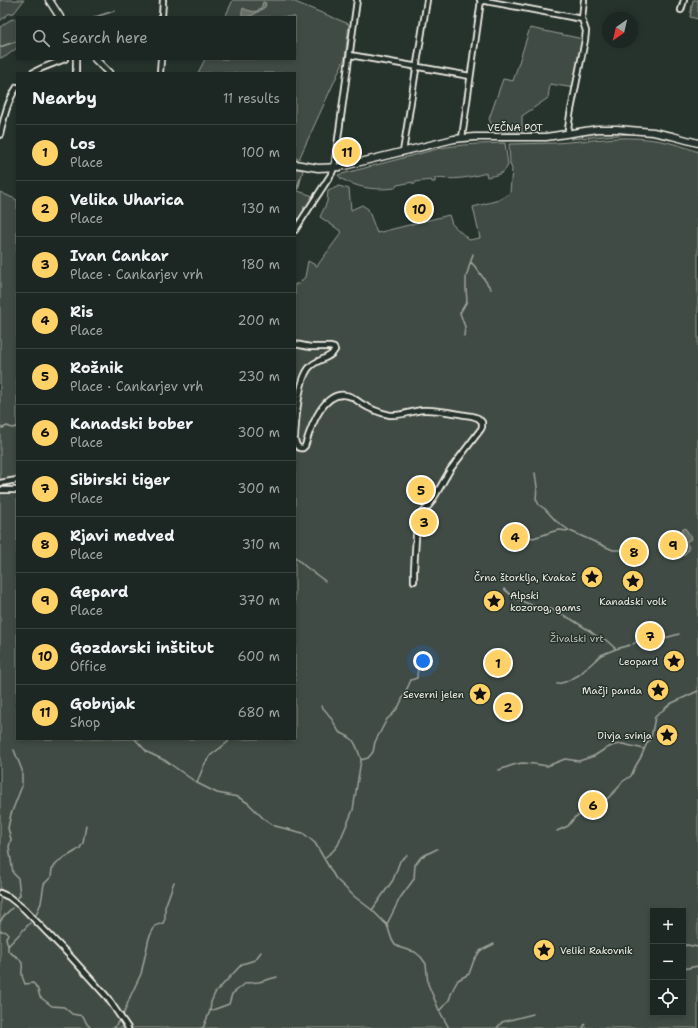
<!DOCTYPE html>
<meta charset="utf-8">
<style>
:root{--surface:#1c2622;--page:#252e2a;--text:#f1f3f6;--muted:#a0a5a5;--line:#3a4340;--accent:#ffd166}
body{margin:0;font-family:"Shantell Sans",sans-serif;background:var(--page);color:var(--text)}
.controls{position:absolute;right:12px;bottom:12px;display:grid;overflow:hidden;border-radius:0px;box-shadow:0 2px 6px #0003}
.controls button{width:36px;height:36px;display:grid;place-items:center;padding:0;border:0;border-bottom:1px solid var(--line);background:var(--surface);color:var(--text);font:20px sans-serif}
.compass{position:absolute;left:602px;top:12px;width:36px;height:36px;border-radius:50%;background:var(--surface);box-shadow:0 2px 6px #0003;rotate:214deg}
.you{position:absolute;left:423px;top:661px;width:14px;height:14px;margin:-10px;border:3px solid #fff;border-radius:50%;background:#1a73e8;box-shadow:0 0 0 6px #1a73e833}
.badge{display:grid;place-items:center;width:26px;height:26px;border-radius:50%;background:var(--accent);color:#111;font-size:13px;font-weight:700}
.pin{position:absolute;translate:-50% -50%;border:2px solid #fff;box-shadow:0 1px 4px #0006}
.list{margin:0;padding:0;list-style:none}
h2{display:flex;justify-content:space-between;align-items:center;height:52px;margin:0;padding:0 16px;font-size:17px}
h2 small{font-size:13px;font-weight:400;color:var(--muted)}
.list li{display:grid;grid-template-columns:26px 1fr auto;gap:12px;align-items:center;box-sizing:border-box;height:56px;padding:0 16px;border-top:1px solid var(--line)}
.list b{display:block;font-size:15px;white-space:nowrap}
.list p{margin:0;font-size:13px;white-space:nowrap;color:var(--muted)}
.list em{font-size:13px;font-style:normal;color:var(--muted)}
.icon{flex:none;width:22px;height:22px;fill:none;stroke:currentColor;stroke-width:2;stroke-linecap:round;stroke-linejoin:round}
.map{position:relative;flex:none;width:698px;height:1028px;overflow:hidden}
.search{position:absolute;background:var(--surface);box-shadow:0 2px 6px #0003;left:16px;top:16px;width:280px;height:44px;display:flex;align-items:center;gap:10px;box-sizing:border-box;padding:0 14px;border-radius:0px;color:var(--muted);font-size:15px}
.panel{position:absolute;background:var(--surface);box-shadow:0 2px 6px #0003;left:16px;top:72px;width:280px;height:668px;border-radius:0px}
.map>svg:first-child{display:block}
.green{fill:#414b45;stroke:#9a9e96;fill-rule:evenodd}
.water{fill:#676f68;stroke:#9fa39b}
.lines{fill:none;stroke-linecap:round;stroke-linejoin:round}
.stream{stroke:#9fa39b;stroke-width:1.5}
.minor-casing{stroke:#f4f1e8;stroke-width:8}
.secondary-casing{stroke:#f4f1e8;stroke-width:9}
.minor{stroke:#26332d;stroke-width:4.5}
.secondary{stroke:#26332d;stroke-width:6}
.labels{text-anchor:middle;stroke-width:3;stroke-linejoin:round;paint-order:stroke}
.street-label{font-size:10px;fill:#f4f1e8;stroke:#26332d}
.poi-label{font-size:10px;fill:#f4f1e8;stroke:#26332d;text-anchor:end}
.park-label{font-size:10px;fill:#bebfb7;stroke:#26332d}
</style>
<div class="map">
<svg width="698" height="1028" viewBox="0 0 698 1028">
<rect width="100%" height="100%" fill="#26332d"/>
<filter id="ink" filterUnits="userSpaceOnUse"><feTurbulence type="fractalNoise" baseFrequency=".025" numOctaves="2"/><feDisplacementMap in="SourceGraphic" scale="8" xChannelSelector="R" yChannelSelector="G"/><feConvolveMatrix kernelMatrix="1 2 1 2 8 2 1 2 1" color-interpolation-filters="sRGB"/></filter>
<g filter="url(#ink)">
<path class="green" d="M0,0H24L14,13L8,14L0,21Z
M233,0H290L349,24L345,58L299,159L295,158V73H198L205,59H295V17H225Z
M693,0H698V19L690,17Z
M17,18V48L5,57L0,58V27L10,20Z
M530,28L583,39L574,88L550,84L548,98L522,116V132H505L494,129L489,119L503,79L513,81Z
M617,131L658,135L670,138L668,139L649,135L630,134L570,139L577,136V134L589,132Z
M617,138C645,137 672,141 698,152V1028H0V192L17,200V739H295V284H299L305,277L308,261L317,266L342,232L320,217L327,202L328,191L339,186L349,189L351,210L362,205L368,209L377,233L449,215L452,224L469,240L480,238L473,207L499,200L510,193L512,169L510,164L509,144L556,143ZM653,911H683V1013H653Z
M505,143L508,165C504,175 496,175 487,177L486,173C469,178 453,180 435,178V182H432L431,180L415,182V184H413V182L397,185L395,188C378,190 363,189 348,182C344,180 340,179 338,175L441,148C462,144 483,144 505,143Z
M295,169L303,170L298,191L313,196L295,225Z"/>
<path class="water" d="M263,2L266,3L265,7C258,12 252,17 243,17C240,13 243,11 243,8C247,10 255,14 260,9C262,7 262,5 263,2Z
M685,528L690,535L691,539L686,542L689,547C688,549 688,551 686,553C682,559 673,558 668,554L676,553L682,546C681,540 679,535 682,530Z"/>
<g class="lines">
<path class="stream" d="M95,17L114,11
M0,47L17,41
M295,194L300,179
M295,224L304,211V207
M471,262L477,269L491,289
M464,336L465,327L460,313L467,301L466,289V277L473,254
M0,427L3,428L7,426L12,428L17,427
M535,473L537,487L536,499L539,505L545,509L556,521L570,531L613,550H631L639,554
M503,532L512,535H524L533,538L543,535L551,532L559,530L568,531
M295,557L306,567L325,581
M504,589L512,596L519,600L539,608L551,609L571,619L590,631L599,638L606,640L616,649
M633,644L645,636L655,641L679,634
M557,684L565,682L579,675L601,655L616,649L630,645
M321,706C329,713 334,722 339,732C356,739 355,743 361,759
M135,739L147,752L166,761L197,783L217,793L238,797L248,803L263,818L275,826L303,833L315,843L336,879L355,897L372,910L387,925L392,940L395,945L401,948L415,952L421,957L426,964L428,984L439,1010L449,1028
M14,750L22,770V786L11,814L8,828L11,839L9,847L13,873L18,878L20,895L17,899
M499,770L513,765L522,763L535,764L547,766L565,759L579,761L594,756L605,749L614,745L623,744L644,749
M197,783L204,765L211,755L228,742L229,739
M557,831L568,826L575,817L590,811L606,800L618,788L622,782L631,776L635,767L641,757L647,743L651,738L655,717L670,704L698,691
M324,858L333,851L338,845L353,810L361,760L368,758L373,752L375,742L387,719L392,715L399,706L411,680L417,678L418,665
M372,910L393,880L400,861L407,855
M36,915L41,903L44,884L51,877L52,869L59,861L76,851L80,848L83,843L86,825
M0,922L3,917L12,908
M387,924L400,898L414,879L415,865L421,857L437,849
M0,931C4,931 6,931 8,934L6,938L8,946V951C12,955 18,956 21,961C24,966 21,969 22,974C22,978 24,980 25,984L33,983L35,985L38,990L40,997L52,1006L64,1007L72,1014L83,1016L87,1024L91,1028
M8,946L30,923
M683,946L687,945L698,947
M683,969L698,966
M440,1010L449,1000L453,989L458,980L469,974L474,960L480,951L494,944
M210,1011L211,1002L215,993L242,964L255,960L261,952
M122,1016L124,1013L130,997L141,974L149,938L155,926L163,923L165,919V907L174,882
M114,1028L120,1019
M201,1028H203L210,1011L229,1004L232,994L246,983L259,982L277,977
M497,1028L502,1022L533,1014
M583,1028L585,1024"/>
<g class="minor-casing">
<path id="minor" d="M480,0L582,19
M681,10L684,0
M162,17L163,0
M350,55L470,76
M76,59V73
M32,73L42,68L65,59
M160,73L161,59
M568,134V129L570,115L585,40L586,31L582,19L584,0
M0,135C4,118 7,102 17,87
M462,138L481,0
M403,152L427,0
M295,230L332,173L334,168L357,0
M295,344L310,347H330L334,348L335,350C331,358 319,359 312,365C298,375 296,420 295,437
M295,440C296,444 297,449 303,448L305,446C311,426 325,385 352,397C355,399 359,402 362,404C370,409 381,413 390,415C402,416 412,411 423,410C439,409 456,414 472,416L478,418L482,422V427L481,429L450,470L431,503L417,520L414,570V581
M0,483L17,480
M0,490H17
M0,893L9,897L24,909L70,956L107,997L128,1028"/>
</g>
<g class="secondary-casing">
<path id="secondary" d="M49,0L60,17
M95,59L109,73
M295,164L318,168L340,167L454,139L474,137H546L598,129H617L653,132L672,136L698,143"/>
</g>
<use href="#minor" class="minor"/>
<use href="#secondary" class="secondary"/>
</g>
</g>
<defs>
<g id="sight-disc" transform="scale(1.15)"><circle r="9.5" fill="#ffd166" stroke="#26332d"/><path d="M0-6L1.8-2.2L6-1.7L2.9 1.2L3.7 5.4L0 3.3L-3.7 5.4L-2.9 1.2L-6-1.7L-1.8-2.2Z" fill="#111"/></g>
</defs>
<g fill-rule="evenodd">
<use href="#sight-disc" x="592" y="577"/>
<use href="#sight-disc" x="633" y="581"/>
<use href="#sight-disc" x="494" y="601"/>
<use href="#sight-disc" x="674" y="661"/>
<use href="#sight-disc" x="658" y="690"/>
<use href="#sight-disc" x="480" y="694"/>
<use href="#sight-disc" x="667" y="735"/>
<use href="#sight-disc" x="544" y="950"/>
</g>
<g class="labels">
<g class="street-label">
<text x="515" y="131">VEČNA POT</text>
</g>
<g class="poi-label">
<text x="576" y="581">Črna štorklja, Kvakač</text>
<text x="510" y="599" text-anchor="start">Alpski<tspan x="510" dy="12">kozorog, gams</tspan></text>
<text x="633" y="605" text-anchor="middle">Kanadski volk</text>
<text x="658" y="665">Leopard</text>
<text x="642" y="694">Mačji panda</text>
<text x="464" y="698">Severni jelen</text>
<text x="652" y="739">Divja svinja</text>
<text x="560" y="954" text-anchor="start">Veliki Rakovnik</text>
</g>
<g class="park-label">
<text x="577" y="642">Živalski vrt</text>
</g>
</g>
</svg>
<div class="controls">
<button>+</button>
<button>−</button>
<button><svg class="icon" aria-label="locate" viewBox="0 0 24 24"><circle cx="12" cy="12" r="6"/><path d="M12 2v4M12 18v4M2 12h4M18 12h4"/></svg></button>
</div>
<svg class="compass" viewBox="-18 -18 36 36"><path d="M0-13l5 13h-10z" fill="#e53935"/><path d="M0 13l5-13h-10z" fill="#a0a5a5"/></svg>
<div class="you"></div>
<div class="pin badge" style="left:498px;top:663px">1</div>
<div class="pin badge" style="left:508px;top:707px">2</div>
<div class="pin badge" style="left:424px;top:522px">3</div>
<div class="pin badge" style="left:515px;top:537px">4</div>
<div class="pin badge" style="left:421px;top:490px">5</div>
<div class="pin badge" style="left:593px;top:805px">6</div>
<div class="pin badge" style="left:650px;top:636px">7</div>
<div class="pin badge" style="left:634px;top:552px">8</div>
<div class="pin badge" style="left:673px;top:545px">9</div>
<div class="pin badge" style="left:419px;top:209px">10</div>
<div class="pin badge" style="left:347px;top:152px">11</div>
<div class="search"><svg class="icon" aria-label="search" viewBox="0 0 24 24"><circle cx="10" cy="10" r="6"/><path d="M15 15l6 6"/></svg>Search here</div>
<section class="panel">
<h2>Nearby<small>11 results</small></h2>
<ul class="list">
<li><span class="badge">1</span><div><b>Los</b><p>Place</p></div><em>100 m</em></li>
<li><span class="badge">2</span><div><b>Velika Uharica</b><p>Place</p></div><em>130 m</em></li>
<li><span class="badge">3</span><div><b>Ivan Cankar</b><p>Place · Cankarjev vrh</p></div><em>180 m</em></li>
<li><span class="badge">4</span><div><b>Ris</b><p>Place</p></div><em>200 m</em></li>
<li><span class="badge">5</span><div><b>Rožnik</b><p>Place · Cankarjev vrh</p></div><em>230 m</em></li>
<li><span class="badge">6</span><div><b>Kanadski bober</b><p>Place</p></div><em>300 m</em></li>
<li><span class="badge">7</span><div><b>Sibirski tiger</b><p>Place</p></div><em>300 m</em></li>
<li><span class="badge">8</span><div><b>Rjavi medved</b><p>Place</p></div><em>310 m</em></li>
<li><span class="badge">9</span><div><b>Gepard</b><p>Place</p></div><em>370 m</em></li>
<li><span class="badge">10</span><div><b>Gozdarski inštitut</b><p>Office</p></div><em>600 m</em></li>
<li><span class="badge">11</span><div><b>Gobnjak</b><p>Shop</p></div><em>680 m</em></li>
</ul>
</section>
</div>
